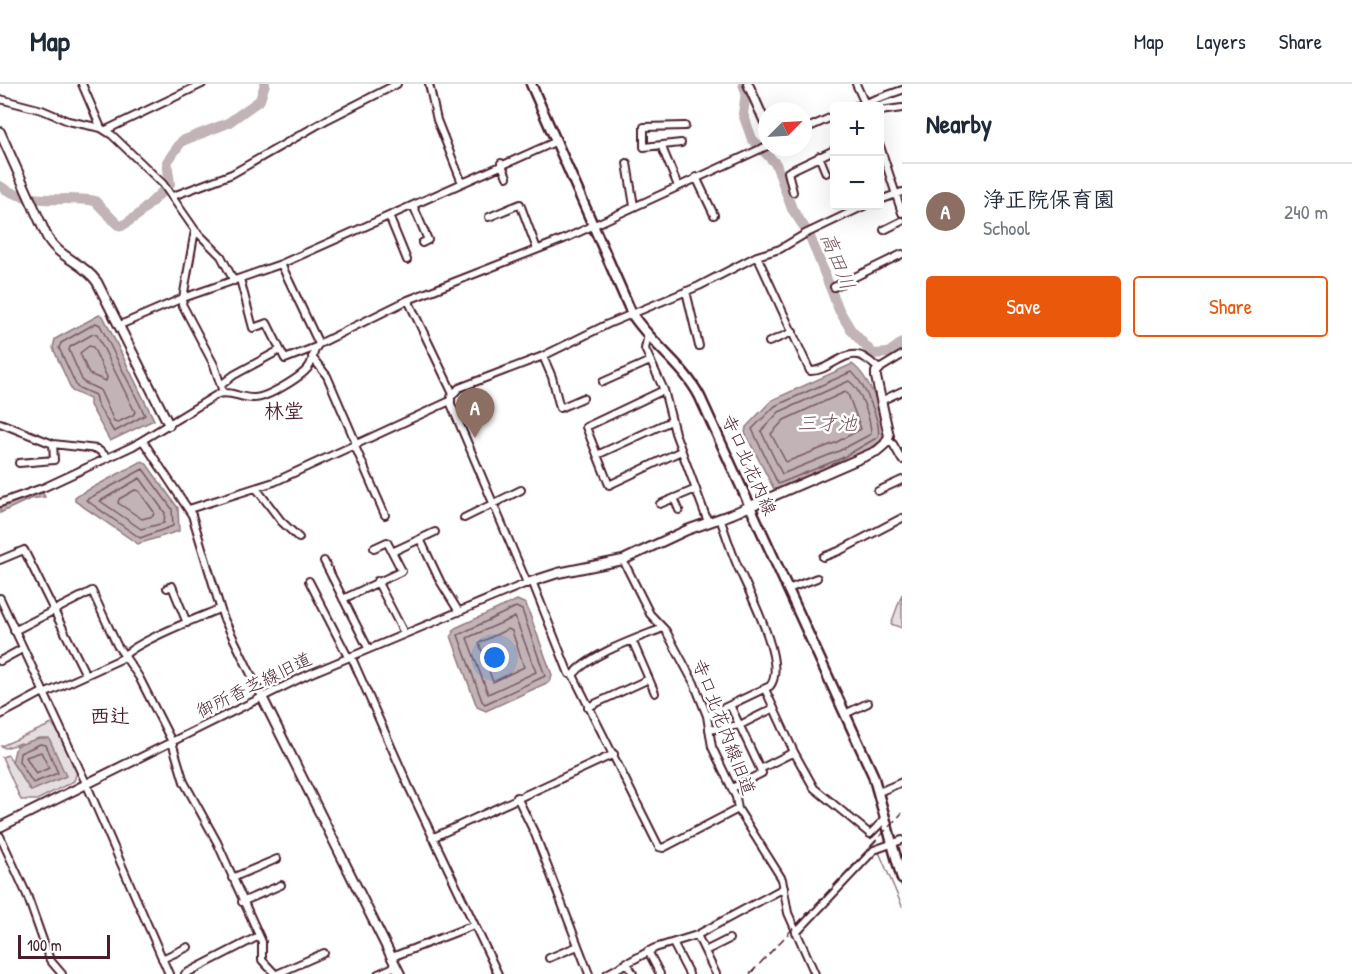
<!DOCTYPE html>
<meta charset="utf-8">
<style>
:root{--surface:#fff;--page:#f2f2f3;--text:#1f2937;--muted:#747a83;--line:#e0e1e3;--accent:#ea580c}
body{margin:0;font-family:"Patrick Hand","Klee One",sans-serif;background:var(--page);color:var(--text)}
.controls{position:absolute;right:18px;top:18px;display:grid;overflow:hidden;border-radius:6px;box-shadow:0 6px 24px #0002}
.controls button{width:54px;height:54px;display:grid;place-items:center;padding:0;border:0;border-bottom:2px solid var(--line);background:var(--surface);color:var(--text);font:30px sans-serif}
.compass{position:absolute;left:758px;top:18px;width:54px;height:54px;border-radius:50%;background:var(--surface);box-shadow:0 6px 24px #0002;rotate:66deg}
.scale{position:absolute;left:18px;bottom:15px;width:92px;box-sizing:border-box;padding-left:6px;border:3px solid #4a1f2b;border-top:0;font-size:16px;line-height:21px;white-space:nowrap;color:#4a1f2b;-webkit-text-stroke:4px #fff;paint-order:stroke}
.you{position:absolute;left:495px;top:574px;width:21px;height:21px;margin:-15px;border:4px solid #fff;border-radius:50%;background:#1a73e8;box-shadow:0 0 0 9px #1a73e833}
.badge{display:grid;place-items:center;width:39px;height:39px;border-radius:50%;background:var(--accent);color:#fff;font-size:20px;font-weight:700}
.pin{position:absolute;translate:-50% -50px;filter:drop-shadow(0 2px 3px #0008)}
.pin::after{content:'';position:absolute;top:32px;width:21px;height:18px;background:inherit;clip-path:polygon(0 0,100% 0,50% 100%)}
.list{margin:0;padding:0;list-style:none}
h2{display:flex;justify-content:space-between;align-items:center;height:78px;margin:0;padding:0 24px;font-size:26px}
h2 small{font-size:20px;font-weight:400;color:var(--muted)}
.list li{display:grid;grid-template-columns:39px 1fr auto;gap:18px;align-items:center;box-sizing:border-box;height:96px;padding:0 24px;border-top:2px solid var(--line)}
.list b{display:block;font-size:22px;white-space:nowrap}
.list p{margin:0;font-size:20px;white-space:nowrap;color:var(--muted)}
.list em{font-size:20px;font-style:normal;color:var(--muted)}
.actions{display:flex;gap:12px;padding:18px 24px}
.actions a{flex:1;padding:14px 0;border:2px solid var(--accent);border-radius:6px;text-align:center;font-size:21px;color:var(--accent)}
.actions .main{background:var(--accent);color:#fff}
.map{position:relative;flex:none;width:902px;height:890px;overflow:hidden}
header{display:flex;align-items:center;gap:36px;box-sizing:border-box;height:84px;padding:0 30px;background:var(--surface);border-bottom:2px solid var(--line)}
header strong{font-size:28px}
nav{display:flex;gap:33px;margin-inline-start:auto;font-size:21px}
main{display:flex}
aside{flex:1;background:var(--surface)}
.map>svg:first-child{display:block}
.green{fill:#e5dee0;stroke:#987e86;stroke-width:1.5}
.water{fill:#c1b3b6;stroke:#91787e;stroke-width:1.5}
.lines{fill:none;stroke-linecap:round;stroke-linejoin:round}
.shore{stroke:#7a5a63;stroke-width:1.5}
.stream{stroke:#91787e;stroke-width:1.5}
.river{stroke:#c1b3b6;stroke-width:10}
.minor-casing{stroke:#4a1f2b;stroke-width:10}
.tertiary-casing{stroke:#4a1f2b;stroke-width:12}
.secondary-casing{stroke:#4a1f2b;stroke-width:13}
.minor{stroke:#fff;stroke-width:6}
.tertiary{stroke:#fff;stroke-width:8}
.secondary{stroke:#fff;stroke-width:8}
.rail{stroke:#4a1f2b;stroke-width:1.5;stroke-dasharray:9 4.5;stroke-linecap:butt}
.labels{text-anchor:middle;stroke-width:5;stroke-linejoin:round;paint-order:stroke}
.street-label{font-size:18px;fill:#4a1f2b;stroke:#fff}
.water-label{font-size:20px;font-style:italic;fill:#74535c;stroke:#fff}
.neighbourhood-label{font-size:20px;font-weight:bold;fill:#4a1f2b;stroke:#fff}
</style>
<header>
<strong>Map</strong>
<nav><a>Map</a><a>Layers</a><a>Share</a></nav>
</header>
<main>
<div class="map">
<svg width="902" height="890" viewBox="0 0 902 890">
<rect width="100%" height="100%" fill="#fff"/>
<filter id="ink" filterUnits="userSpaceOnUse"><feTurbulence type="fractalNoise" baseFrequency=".0167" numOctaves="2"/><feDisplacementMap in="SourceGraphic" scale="12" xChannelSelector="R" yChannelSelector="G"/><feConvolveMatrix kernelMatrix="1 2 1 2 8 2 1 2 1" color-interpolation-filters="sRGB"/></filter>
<g filter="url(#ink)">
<path class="green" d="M902,510V544L891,540Z
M52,640L57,645L77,688L74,697L37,716H21L2,673L8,671L31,707L21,659L5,664L1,662Z"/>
<path class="water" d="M99,231L103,232L154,336L110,357L90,321V315L72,307L53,264L55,255Z
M852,280C868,291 889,337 884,356L845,379L776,409L745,349L746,343L772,316Z
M142,377L146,379L178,424L179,447L138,460L75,417V413Z
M37,409H43L45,413L30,415L0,429V422Z
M517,516L526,520L552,591L549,598L486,627L477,623L451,552L455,544Z
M39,654H49L66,692L31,707L12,678L16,662Z"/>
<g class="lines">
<path class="shore" d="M96,239L100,241L145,331L114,348L97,320L95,311L77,303L59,264L61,259Z
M93,250L97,251L135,328L133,331L118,338L114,337L100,306L83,298L69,266L70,263Z
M89,262L93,263L107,293L106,297L89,290L80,269Z
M851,288C863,296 882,339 878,353L842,374L778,400L752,345L775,322Z
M849,297C861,305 871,336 871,350L839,367L782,390L761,347L779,328Z
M845,308L848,310L861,345L835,359L786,378L771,350L784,336Z
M143,385L172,425L173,442L140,454L86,416Z
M140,394L165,429L164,439L141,445L100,417Z
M135,406L139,407L154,428L153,432L142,435L118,419L119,415Z
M516,523L522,526L545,592L485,620L482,617L458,551Z
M515,533L536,588L488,610L467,554Z
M508,545L512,547L524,583L493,598L479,559Z
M40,660L46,661L58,689L33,699L19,677L20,669Z
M41,668L49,684L36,690L26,673Z"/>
<path class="stream" d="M879,768L902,822"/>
<path class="river" d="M743,0L746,8L743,30L752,55L776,80L792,125L809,150L839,226L851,246L873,270L888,269L902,259
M0,102C30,123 62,111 95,117L118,141L122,142L138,131L170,100L167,78L182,57L228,39L260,16L265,0"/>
<g class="minor-casing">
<path id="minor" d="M82,0L101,44
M429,0L437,36L462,99
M856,0L866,22
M0,15L42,26L68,37L101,44L112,51L163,100L195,146L221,172L234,197
M856,22L902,6
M880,27L902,24
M106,46L202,0
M803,46L834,32
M681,59L644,63V43L685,42
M661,61L678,102
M880,62L902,129
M819,72L826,89
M501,79L507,93
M627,79L634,122
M696,93L714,131
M793,108L788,88L834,66
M173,112L232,90L328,35L397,0
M880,116L902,108
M413,121L428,156L422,159
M389,132L407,176
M489,133L520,120L537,165
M195,146L182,220L214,281L223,308
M884,146L902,137
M757,172L810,287C827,288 842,268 858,271C865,272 873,280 879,285L902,271
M281,180L319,260
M240,195L253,244L267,239L285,275L316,263
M834,203L902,170
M686,207L699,262
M408,216L453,310
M120,241L183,214L281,180L557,57
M648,250L645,265L664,306L675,349L708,438
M769,258L793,248
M543,272L552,293L560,324L583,314
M312,273L327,292L356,359
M603,298L650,277
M221,301L234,291L280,266
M664,306L586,343L609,401L681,367
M883,316L902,307
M0,339L53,360L97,365L106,372
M888,356L893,360L902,376
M143,357L192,431L223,533L263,615
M354,360L385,431
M597,371L671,337
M19,379L54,376L53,360
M256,404L281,437L299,454
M878,407L902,396
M674,414L679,426
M0,419L45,403L133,362L218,310C231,306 241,315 254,314C267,314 304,292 310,281C314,274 312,267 319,260L408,216L564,155L767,62
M660,420L696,405
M189,425L274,398L450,317
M464,434L521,406
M420,455L440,497L459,528
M392,468L435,448
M823,473L839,467L902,434
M0,476L24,466L86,591
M623,476L650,530L666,547L694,599L707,632L712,663L736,713L738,725L782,795L788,829L815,890
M324,477L368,564
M309,497L348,573
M377,497L404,549
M532,497L569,590L573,591
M167,504L172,502L187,539
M788,505L817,494
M0,514L86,699L169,890
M343,515L402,487L387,458L374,464
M663,544C638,554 590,570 573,591L659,763L663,764L738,725
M14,547L92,507L117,561L139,593L172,658L184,698L217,758L262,858V876L275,890
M632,556L655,609
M351,572L409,703L498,890
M0,577L22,565
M765,605L794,668L814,704L870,750L886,734
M44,610L121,575C132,559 198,534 219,525
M730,621L762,689L732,704
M588,623L649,595
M845,630L868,619
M0,631L43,608
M707,632L770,602C788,581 748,506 738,483C731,467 726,451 720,434
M709,646L740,641L774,624
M135,676L307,591L527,499L451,320V313L459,304L543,272L608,240L699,202L757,172L780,165L805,150L864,122
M760,685L794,668
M879,708L902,698
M517,713L535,750L589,890
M0,752L27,811L50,876L62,890
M432,754L614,670
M232,794L277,775
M242,818L281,801
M796,849L874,766L902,756
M697,851L716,890
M673,859L689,890
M648,867L660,890
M705,867L729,855
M392,873L474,841
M549,874L578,862
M162,875L188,863
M627,878L633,890
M185,890L259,852
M277,890L324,869
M378,890L396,882
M607,890L655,864L697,851L784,804"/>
</g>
<g class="tertiary-casing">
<path id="tertiary" d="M748,0L767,43
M0,48L47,153C59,174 83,178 97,198L169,341
M527,499L558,489L623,476L687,446L732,430L877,367L885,360L889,352L876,293V288L879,285
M263,615L400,890
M0,743L135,676"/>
</g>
<g class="secondary-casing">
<path id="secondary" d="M531,0L632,230C652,261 683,280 700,313L873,691L902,795"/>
</g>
<use href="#minor" class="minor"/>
<use href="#tertiary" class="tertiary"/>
<use href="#secondary" class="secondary"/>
<path class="rail" d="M750,890L902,729"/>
</g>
</g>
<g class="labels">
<g class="street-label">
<text transform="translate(749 381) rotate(66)" y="6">寺口北花内線</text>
<text transform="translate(254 601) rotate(-26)" y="6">御所香芝線旧道</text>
<text transform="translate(724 643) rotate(69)" y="6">寺口北花内線旧道</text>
</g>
<g class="water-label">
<text transform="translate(838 177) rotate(68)" y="7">高田川</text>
<text x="827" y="346">三才池</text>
</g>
<g class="neighbourhood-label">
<text x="284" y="334">林堂</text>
<text x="110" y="639">西辻</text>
</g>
</g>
</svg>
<div class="controls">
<button>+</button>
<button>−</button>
</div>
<svg class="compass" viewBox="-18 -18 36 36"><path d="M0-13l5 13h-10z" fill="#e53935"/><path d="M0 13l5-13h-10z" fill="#747a83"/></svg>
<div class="scale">100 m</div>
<div class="you"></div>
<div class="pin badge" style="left:475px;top:354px;background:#8d6e63">A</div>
</div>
<aside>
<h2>Nearby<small></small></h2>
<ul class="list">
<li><span class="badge" style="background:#8d6e63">A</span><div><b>浄正院保育園</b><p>School</p></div><em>240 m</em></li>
</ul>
<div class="actions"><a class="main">Save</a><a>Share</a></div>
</aside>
</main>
